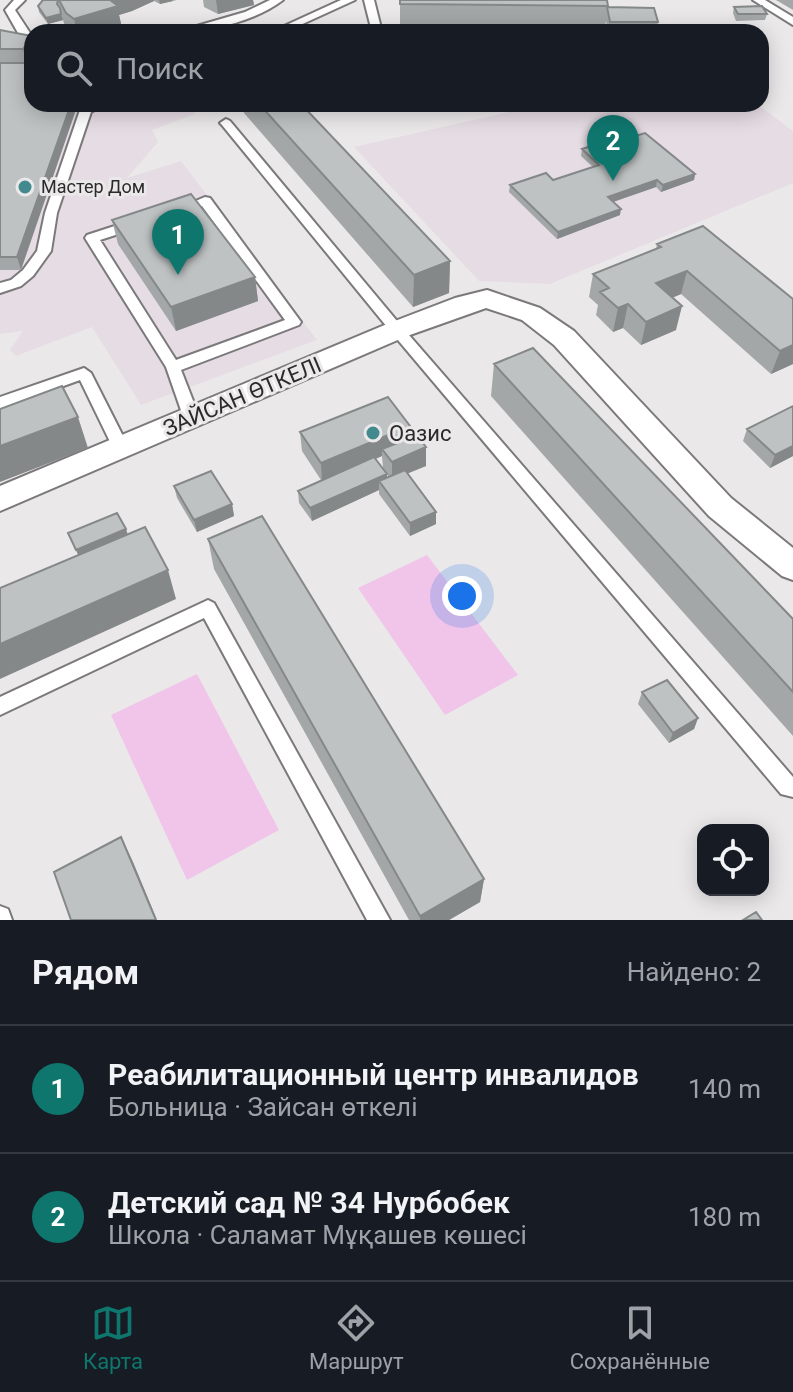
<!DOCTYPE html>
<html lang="ru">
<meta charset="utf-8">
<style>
:root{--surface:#171b24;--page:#20242c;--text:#f1f3f6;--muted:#9ea1a6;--line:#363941;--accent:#0f766e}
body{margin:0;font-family:Roboto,sans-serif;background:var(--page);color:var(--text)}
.controls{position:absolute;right:24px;bottom:24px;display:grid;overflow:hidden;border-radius:16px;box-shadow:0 4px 20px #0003}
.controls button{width:72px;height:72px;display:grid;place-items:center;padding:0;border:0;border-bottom:2px solid var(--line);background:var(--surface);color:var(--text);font:40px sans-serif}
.you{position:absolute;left:462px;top:596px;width:28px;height:28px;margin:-20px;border:6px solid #fff;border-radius:50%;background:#1a73e8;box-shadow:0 0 0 12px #1a73e833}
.badge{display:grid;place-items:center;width:52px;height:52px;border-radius:50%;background:var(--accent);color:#fff;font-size:26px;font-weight:700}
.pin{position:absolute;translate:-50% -66px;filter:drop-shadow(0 2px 4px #0008)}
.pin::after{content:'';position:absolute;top:42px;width:28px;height:24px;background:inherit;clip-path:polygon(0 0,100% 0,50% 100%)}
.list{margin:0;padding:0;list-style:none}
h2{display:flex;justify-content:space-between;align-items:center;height:104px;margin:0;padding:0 32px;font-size:34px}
h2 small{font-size:26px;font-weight:400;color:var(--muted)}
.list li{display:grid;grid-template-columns:52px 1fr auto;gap:24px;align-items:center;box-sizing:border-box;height:128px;padding:0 32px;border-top:2px solid var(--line)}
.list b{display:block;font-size:30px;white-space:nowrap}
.list p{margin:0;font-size:26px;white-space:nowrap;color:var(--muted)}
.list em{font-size:26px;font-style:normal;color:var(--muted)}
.icon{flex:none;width:44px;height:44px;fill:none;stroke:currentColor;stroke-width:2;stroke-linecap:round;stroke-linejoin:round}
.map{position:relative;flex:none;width:793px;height:920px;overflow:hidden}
.search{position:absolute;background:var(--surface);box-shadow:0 4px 20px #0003;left:24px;right:24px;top:24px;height:88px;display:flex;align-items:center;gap:20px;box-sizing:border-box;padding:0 28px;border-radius:24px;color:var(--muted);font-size:30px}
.sheet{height:360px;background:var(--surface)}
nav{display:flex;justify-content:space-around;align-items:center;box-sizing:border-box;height:112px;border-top:2px solid var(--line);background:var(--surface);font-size:22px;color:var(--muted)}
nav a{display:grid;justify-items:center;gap:4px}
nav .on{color:var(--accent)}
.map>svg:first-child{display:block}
.built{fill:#e6dce4}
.green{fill:#f1c4e9}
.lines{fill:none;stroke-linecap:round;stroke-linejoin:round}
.service-casing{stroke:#7b797b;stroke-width:4}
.minor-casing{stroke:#7b797b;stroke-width:4}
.service{fill:#fff;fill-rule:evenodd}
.minor{fill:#fff;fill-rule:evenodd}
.wall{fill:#a3a7a7;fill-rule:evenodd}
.shaded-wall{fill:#858888}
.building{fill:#bec2c2;stroke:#858888;stroke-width:2}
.poi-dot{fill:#428a8d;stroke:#ebe8ea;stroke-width:3}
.labels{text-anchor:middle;stroke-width:6;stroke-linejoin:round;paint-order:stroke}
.far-poi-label{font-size:18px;fill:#2b2a2b;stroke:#ebe8ea;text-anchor:start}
.street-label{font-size:22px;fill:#2b2a2b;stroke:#ebe8ea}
.poi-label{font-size:22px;fill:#2b2a2b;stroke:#ebe8ea;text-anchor:start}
</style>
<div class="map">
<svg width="793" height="920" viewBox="0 0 793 920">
<rect width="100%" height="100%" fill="#ebe8ea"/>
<path class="built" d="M0,39L32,48V104H187L195,114L152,130L158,142L127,178L181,161L317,340L141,405L92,327L16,356L10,350L23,331L0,334Z
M544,104H757L793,131V183L550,284L479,281L354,147Z"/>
<path class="green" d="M427,555L518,675L445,715L358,588Z
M197,674L279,830L187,880L111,715Z"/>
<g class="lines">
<g class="service-casing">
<path id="service" d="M14,0H25L15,10L32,36V43L22,40L5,10Z
M270,0H283C256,21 209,32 176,32L245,12Z
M341,0H355L285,32H271Z
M364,0H374L382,32H372Z
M753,0H765L793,17V25Z
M90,104H105L91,112L57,213L51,251L33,276L21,286L0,293V283L11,280L23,270L37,251L45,213L80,110Z
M397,104H409L411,108L401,110Z
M226,119L230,121L402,327L793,777V797L781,794L392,333L222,125L220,123Z
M205,197L210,198L301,322L299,325L181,370L199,416L191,422L183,416L166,367L85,238L87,235L130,221H140V227L100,240L176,360L285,320L202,206L180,214L174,210Z
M84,368L91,373L129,448L127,452H115L80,380L0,409V397Z
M208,600L214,603L390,920H367L204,618L0,715V697Z
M0,906L8,909L12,920H0Z"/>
</g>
<g class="minor-casing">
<path id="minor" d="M487,290L540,308L574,331L731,498L793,548V580L782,576L709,516L554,345L522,320L486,308L407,336L0,511V486L387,324L455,298Z"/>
</g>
<use href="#service" class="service"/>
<use href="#minor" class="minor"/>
</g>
<path class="wall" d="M41,0H177L160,4L154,1L132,11L119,15L123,32H67L63,20L48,24L39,12L38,6L41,2Z
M203,0H253L254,5L218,14L204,7Z
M400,0H607L608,7L658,22L656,32H608L606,21L604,32H400Z
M776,0H793V10Z
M734,7L767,14L765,20L736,21L733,13Z
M0,30L32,36L21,270H0Z
M243,104H301L450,261L449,293L413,307L244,113Z
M629,138L695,174L694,180L661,192L656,187L613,202L620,215L557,239L509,192L510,185L553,180L593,167L581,156L582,149Z
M112,220L255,277L258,301L176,331L118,244Z
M703,226L793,364L771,374L681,294L672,298L676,330L641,345L623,328L613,332L596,315L598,305L589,297L593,274L656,249L657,244Z
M494,364L793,619V736L491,396Z
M388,397L426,466L407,473L436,512V524L410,536L379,494V490L312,521L299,503L298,491L321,480L302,451L300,432ZM382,456L383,468L389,477L387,478V474L375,459Z
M793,406V456L770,468L743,441L747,429Z
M174,486L232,504L234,516L197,532L177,498Z
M208,539L484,879L480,902L449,920H409L214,569Z
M642,692L698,718L694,729L669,743L638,704Z"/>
<path class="shaded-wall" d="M100,0H154V1L132,11L119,15L123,32H77L74,19Z
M159,0H172L173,1L160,4Z
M216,0H253L254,5L218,14Z
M61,14L63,20L48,24L46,18Z
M32,38V61L28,67L23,49Z
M71,104H78L21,270L17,257Z
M695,174L694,180L661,192L663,185Z
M657,180L656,187L607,204L608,197Z
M621,209L620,215L557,239L558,232Z
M450,261L449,293L413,307L414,275Z
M687,271L681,294L650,307L656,283Z
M255,277L258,301L176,331L171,307Z
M628,304L623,328L613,332L618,308Z
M682,306L676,330L641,345L646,322Z
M793,345V364L771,374L780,351Z
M78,417L88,448L0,482V446Z
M393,433V451L382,449V456L322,482L321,463Z
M793,446V456L770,468L775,455Z
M426,447V466L392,480V462Z
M387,474V486L379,481V490L312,521L310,508Z
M232,504L234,516L197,532L194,520Z
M436,512V524L410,536V523Z
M126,529L130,541L81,562L76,550Z
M168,570L176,599L0,679V644Z
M698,718L694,729L669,743L673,733Z
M121,837L133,862L157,920H156Z
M484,879L480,902L449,920H420V916Z"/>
<path class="building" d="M43,0H58L57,4L60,8L61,14L46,18L38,6Z
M59,0H110L118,6L74,19L66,13Z
M400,0H607L608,6L400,4Z
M762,6L767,14H738L734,7Z
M607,7L654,8L658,22H610Z
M0,30L32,36V38L23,49H0Z
M0,63H32V104H71L17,257H0Z
M259,104H301L450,261L414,275Z
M645,133L695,174L663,185L657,180L608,197L621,209L558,232L510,185L546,173L553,180L599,165L582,149L625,135L629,138Z
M191,194L255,277L171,307L112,220Z
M703,226L793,299V345L780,351L687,271L656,283L682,306L646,322L628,304L618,308L600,292L609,288L593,274L661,247L657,244Z
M533,348L793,619V692L494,364Z
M62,386L78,417L0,446V409Z
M388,397L426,447L392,462L382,449L400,442L393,433L321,463L300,432Z
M793,406V446L775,455L747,429Z
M374,457L387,474L310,508L298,491Z
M405,470L436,512L410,523L379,481Z
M211,471L232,504L194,520L174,486Z
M117,513L126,529L76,550L68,533Z
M262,516L484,879L420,916L208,539Z
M145,527L168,570L0,644V588Z
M667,680L698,718L673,733L642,692Z
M121,837L156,920H71L54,872Z
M756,912L762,920H743Z"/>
<g class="poi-dot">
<circle cx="25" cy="187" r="8"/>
<circle cx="373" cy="433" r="8"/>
</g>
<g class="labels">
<g class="far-poi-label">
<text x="41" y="193">Мастер Дом</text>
</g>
<g class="street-label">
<text transform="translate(242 396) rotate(-23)" y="8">ЗАЙСАН ӨТКЕЛІ</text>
</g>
<g class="poi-label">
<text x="389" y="441">Оазис</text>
</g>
</g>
</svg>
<div class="controls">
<button><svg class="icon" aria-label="locate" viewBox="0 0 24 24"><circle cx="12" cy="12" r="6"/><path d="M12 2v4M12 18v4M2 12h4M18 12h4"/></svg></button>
</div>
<div class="you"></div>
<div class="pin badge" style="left:178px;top:275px">1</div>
<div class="pin badge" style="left:613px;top:181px">2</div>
<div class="search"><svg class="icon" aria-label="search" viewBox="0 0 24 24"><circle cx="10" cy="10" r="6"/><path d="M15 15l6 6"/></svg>Поиск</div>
</div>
<section class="sheet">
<h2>Рядом<small>Найдено: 2</small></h2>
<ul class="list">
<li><span class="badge">1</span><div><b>Реабилитационный центр инвалидов</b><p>Больница · Зайсан өткелі</p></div><em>140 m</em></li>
<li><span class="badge">2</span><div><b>Детский сад № 34 Нурбобек</b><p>Школа · Саламат Мұқашев көшесі</p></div><em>180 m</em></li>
</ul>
</section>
<nav>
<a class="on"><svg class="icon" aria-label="map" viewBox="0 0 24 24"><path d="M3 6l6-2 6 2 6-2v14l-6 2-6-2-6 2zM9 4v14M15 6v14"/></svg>Карта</a>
<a><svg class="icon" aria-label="directions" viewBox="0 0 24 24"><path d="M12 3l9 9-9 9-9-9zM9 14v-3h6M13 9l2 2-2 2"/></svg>Маршрут</a>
<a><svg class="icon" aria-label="saved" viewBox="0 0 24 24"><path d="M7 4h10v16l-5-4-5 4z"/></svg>Сохранённые</a>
</nav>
